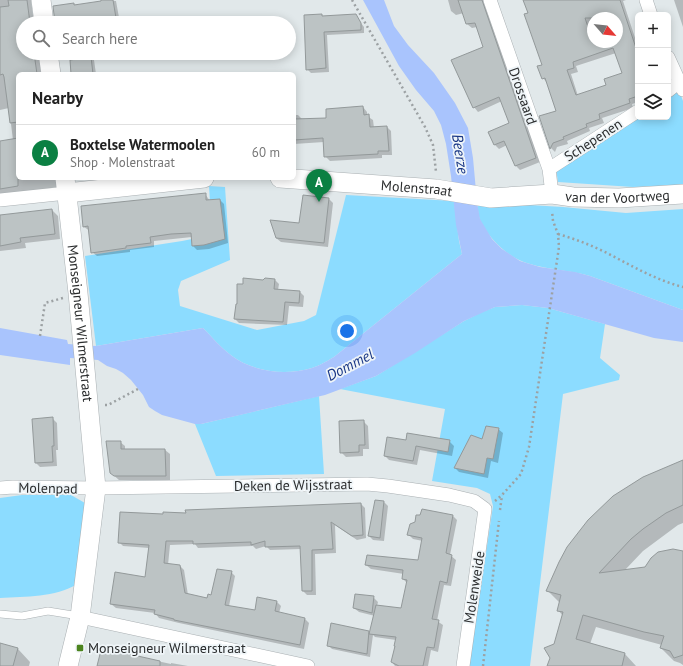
<!DOCTYPE html>
<meta charset="utf-8">
<style>
:root{--surface:#fff;--page:#f6f6f6;--text:#222;--muted:#767676;--line:#e0e0e0;--accent:#0b8043}
body{margin:0;font-family:"PT Sans",sans-serif;background:var(--page);color:var(--text)}
.controls{position:absolute;right:12px;top:12px;display:grid;overflow:hidden;border-radius:6px;box-shadow:0 2px 10px #0003}
.controls button{width:36px;height:36px;display:grid;place-items:center;padding:0;border:0;border-bottom:1px solid var(--line);background:var(--surface);color:var(--text);font:20px sans-serif}
.compass{position:absolute;left:587px;top:12px;width:36px;height:36px;border-radius:50%;background:var(--surface);box-shadow:0 2px 10px #0003;rotate:118deg}
.you{position:absolute;left:347px;top:331px;width:14px;height:14px;margin:-10px;border:3px solid #fff;border-radius:50%;background:#1a73e8;box-shadow:0 0 0 6px #1a73e833}
.badge{display:grid;place-items:center;width:26px;height:26px;border-radius:50%;background:var(--accent);color:#fff;font-size:13px;font-weight:700}
.pin{position:absolute;translate:-50% -33px;filter:drop-shadow(0 1px 2px #0008)}
.pin::after{content:'';position:absolute;top:21px;width:14px;height:12px;background:inherit;clip-path:polygon(0 0,100% 0,50% 100%)}
.list{margin:0;padding:0;list-style:none}
h2{display:flex;justify-content:space-between;align-items:center;height:52px;margin:0;padding:0 16px;font-size:17px}
h2 small{font-size:13px;font-weight:400;color:var(--muted)}
.list li{display:grid;grid-template-columns:26px 1fr auto;gap:12px;align-items:center;box-sizing:border-box;height:56px;padding:0 16px;border-top:1px solid var(--line)}
.list b{display:block;font-size:15px;white-space:nowrap}
.list p{margin:0;font-size:13px;white-space:nowrap;color:var(--muted)}
.list em{font-size:13px;font-style:normal;color:var(--muted)}
.icon{flex:none;width:22px;height:22px;fill:none;stroke:currentColor;stroke-width:2;stroke-linecap:round;stroke-linejoin:round}
.map{position:relative;flex:none;width:683px;height:666px;overflow:hidden}
.search{position:absolute;background:var(--surface);box-shadow:0 2px 10px #0003;left:16px;top:16px;width:280px;height:44px;display:flex;align-items:center;gap:10px;box-sizing:border-box;padding:0 14px;border-radius:22px;color:var(--muted);font-size:15px}
.panel{position:absolute;background:var(--surface);box-shadow:0 2px 10px #0003;left:16px;top:72px;width:280px;height:108px;border-radius:6px}
.map>svg:first-child{display:block}
.green{fill:#8cdcff}
.water{fill:#a9c4fd}
.shadow{fill:#0003;fill-rule:evenodd}
.building{fill:#bcc3c4;stroke:#93999a;fill-rule:evenodd}
.lines{fill:none;stroke-linecap:round;stroke-linejoin:round}
.lane-casing{stroke:#aab0b3;stroke-width:8}
.street-casing{stroke:#aab0b3;stroke-width:14}
.secondary-casing{stroke:#aab0b3;stroke-width:20}
.path{stroke:#9ca1a3;stroke-width:2.5;stroke-dasharray:2 3;stroke-linecap:butt}
.lane{stroke:#fff;stroke-width:7}
.street{stroke:#fff;stroke-width:13}
.secondary{stroke:#fff;stroke-width:19}
.poi-dot{fill:#4c841e;stroke:#eff5f8;stroke-width:1.5}
.labels{text-anchor:middle;stroke-width:3.5;stroke-linejoin:round;paint-order:stroke}
.street-label{font-size:14px;fill:#2b2d2e;stroke:#eff5f8}
.poi-label{font-size:14px;fill:#2b2d2e;stroke:#eff5f8;text-anchor:start}
.water-label{font-size:15px;font-style:italic;fill:#193786;stroke:#eff5f8}
</style>
<div class="map">
<svg width="683" height="666" viewBox="0 0 683 666">
<rect width="100%" height="100%" fill="#e1e8ea"/>
<path class="green" d="M679,90L683,101V185L633,187L558,182L556,169L638,117H668V97Z
M209,186L225,187L230,260L181,281L178,290L180,306L257,330L304,321L316,315L346,195L454,201L459,241L462,254L334,357C327,361 319,366 312,368C285,376 254,372 232,356C221,348 212,337 203,328L96,346L85,256L182,241L212,235Z
M477,202L563,207L626,213L683,209V310L590,276C570,270 549,270 530,264C508,258 490,240 480,220C478,215 478,208 477,202Z
M522,305L548,308L605,324L600,358L620,375L619,380L563,394L530,666H469L493,506L490,494L477,488L432,481L445,409L340,389L376,376L464,321L482,312L495,307Z
M319,396L324,474L216,476L195,424H201Z
M22,495H71L85,503L77,584C55,598 26,596 0,598V498Z"/>
<path class="water" d="M363,0H384L394,26L408,45L434,73L455,103L468,128L473,158L477,202L480,219L492,239L502,249L520,261L540,267L575,272L590,276L683,310V342L654,338L548,308L522,305L495,307L464,321L415,353L376,376L325,395L201,424H195L162,415L155,411L149,407L143,395L131,380L123,373L116,369L107,366L98,360L70,358V365L0,355V328L67,340L68,344L96,346L203,328C212,337 221,348 232,356C254,372 285,376 312,368C319,366 327,361 334,357L462,254L456,225L451,176L446,144L441,125L434,111L416,90L399,66Z"/>
<path class="shadow" d="M0,0H31L34,23H23V53H39L41,74H18V178H55L57,187L2,196L0,194V142L13,140L9,108L0,110Z
M102,0L116,1L120,23H57L74,4L75,6L103,2Z
M448,0H484L540,162L520,170L516,166L507,145L499,149L495,145L510,123L502,101L478,112L474,107L484,47L477,27L472,28L467,24L464,13L456,15L451,11Z
M524,0H626L623,1L638,47V102L632,104L633,108L602,118L604,123L589,128L590,131L567,141L568,144L557,147L555,152L551,148L540,117L557,112L547,83L543,78V65ZM593,18H617V42H593ZM616,53L623,74L607,85L578,96L571,74L578,72L576,66Z
M674,0H683V27Z
M322,15L323,17L355,15L364,27V33L327,35L329,72L311,73L307,69Z
M62,53H96H93L96,74H72L70,55L65,56Z
M363,107L367,112V116L373,120L374,128L387,127L391,131L392,155H382V158L330,161L325,156L324,142L294,144V115H298L303,120L327,119Z
M205,194L210,201L220,200L224,204L228,243L209,249L197,250L193,246L192,237L154,241V247L130,250V252L97,256L92,252L90,231L84,227L82,207Z
M329,199L333,203L328,247L281,242L276,238L300,224Z
M52,210L58,216L60,239L25,243L26,248L0,251V216Z
M275,280L279,284L278,290L300,292L304,296L303,307L289,306L287,325L239,323L235,319L264,281Z
M52,418L57,423L58,450H56L57,466L40,467L36,463Z
M363,421L368,426L369,449H363V456L346,457L341,452Z
M498,429L503,433L498,463L491,461L488,478L459,472L455,468L483,440Z
M407,441H449L454,446L452,456L420,450L417,465L389,460L385,456Z
M120,442L125,446V450H165L170,454V480H119L111,473Z
M683,463V523L678,525L643,551L625,570L646,568L683,552V665L680,663L674,661L661,648L662,645L596,627L590,644L625,654L636,666H549L563,616L558,610L560,603L548,591L644,477L660,470Z
M376,501L384,502L388,506L384,541L373,540L369,536Z
M361,504L365,508L366,538L357,540L335,525L336,553L315,554L316,595H307L303,591L301,549L270,550L266,546L256,549L253,546L198,548L195,544L170,545L168,565L180,566L184,570L188,595L208,599L212,596L231,572L235,576L229,606L255,612L277,602L281,606L279,613L305,619L309,623L304,649L179,623L159,618L155,613L116,608L111,604L146,578L149,548L123,546L119,542L164,515Z
M453,516L457,520L450,555L456,560L451,586L444,585L437,621L443,625L438,652L431,650L428,666H395L392,662L396,640L375,637L373,635L370,657L332,649L328,645L332,624L369,632L370,633L375,616L359,612L354,608L373,597L378,602L377,606L402,609L407,583L403,579L404,574L371,569L366,565L419,561L423,541L413,539L409,535Z
M0,644L18,649L30,662L29,666H0Z
M111,651L171,664V663L188,666H98Z"/>
<path class="building" d="M8,0H27L30,23H23V53H34L37,74H18V122L10,123L4,77L3,74L0,75V7L9,6Z
M101,0H113L116,18L88,23H55L53,6L74,3V5L101,1Z
M458,0H482L535,155L536,158L515,166L504,141L494,145L488,132L509,123L499,97L473,108L451,60L483,47L475,23L466,24Z
M523,0H620L638,54V96L629,99L630,103L599,114L600,119L586,124L587,127L563,137L564,139L553,143L550,149L539,116L556,111L545,78L542,79L537,66L542,65L524,14L528,13ZM585,18H617V42H593ZM613,48L622,73L604,79L606,85L576,95L567,70L574,68L573,62Z
M322,14V16L356,14L361,23V30L324,32L326,68L306,70L304,15Z
M91,57L93,74H71L70,60Z
M363,106L364,115L369,114L370,127L387,126L389,151H378V154L324,157L323,138L294,140V119L326,118V109Z
M18,138V186L0,189V141Z
M206,193V200L220,199L225,239L204,245L192,246L191,233L171,234L150,237L151,243L126,246V248L91,253L88,226L83,227L81,206Z
M303,195L329,198L324,243L276,238L270,220L299,223Z
M52,209L55,234L20,238L21,242L0,246V215Z
M243,278L263,280L265,278L275,279L274,289L300,291L299,303L285,302L283,322L234,319L236,304H237V284H243Z
M53,417L54,446H52L53,462L35,463L32,419Z
M364,420L365,445H359V452L340,453L339,421Z
M486,426L499,428L493,459L487,458L484,474L454,468L471,435L482,439Z
M407,433L450,440L448,452L416,446L413,461L384,456L387,437L406,440Z
M106,441H121V449H165L166,476H114L110,473Z
M683,460V505L666,513L643,529L631,539L599,573L645,567L651,558L658,552L673,549L683,551V655L674,658L670,651L660,648L664,636L644,632L583,615L576,639L625,653L622,666H547L550,658L544,648L554,644L563,612L557,611L561,595L546,591L559,562L567,547L588,520L613,496L643,477Z
M375,500L384,501L380,538L368,536Z
M361,503L363,535L352,536L331,522L333,549L312,550V591H302L300,546L265,547V541L251,545V542L193,544V541H166L164,563L180,565L185,593L207,598L208,594L211,595L217,569L232,571L225,605L255,610L257,597L277,601L275,611L305,618L300,645L174,620V619L154,614L155,610L110,604L115,572L145,577L149,545L118,543L120,512L163,514V512L186,513L185,510Z
M422,509L453,515L446,553L452,555L447,583L440,581L437,595L432,619L439,620L434,648L427,647L423,666H399L391,662L395,646H394L396,637L369,634L376,605L401,608L407,580L402,579L403,570L365,565L367,555L418,560L422,538L407,535L410,524L415,522L416,515H420Z
M355,594L374,596L372,613L353,608Z
M331,623L369,631L367,654L327,646Z
M0,643L18,648L13,666H0Z
M101,650L109,652L111,650L160,661V666H97Z"/>
<g class="lines">
<g class="lane-casing">
<path id="lane" d="M0,614L22,616L48,611L79,616"/>
</g>
<g class="street-casing">
<path id="street" d="M490,0L549,169L552,194
M646,0L651,15
M668,57L683,90
M668,91L679,82
M549,169L638,111
M0,200L67,193
M0,488L13,487L96,488L367,484L388,486L449,495L474,501L485,509L463,666
M80,617L308,666"/>
</g>
<g class="secondary-casing">
<g id="secondary">
<path d="M41,0L44,23"/>
<path d="M48,53L51,74"/>
<path id="s1" d="M65,178L78,293L96,488L80,617L68,666"/>
<path id="s2" d="M280,178L436,189L491,198L552,194L573,197L619,198L683,194"/>
<path d="M67,193L204,178"/>
</g>
</g>
<path class="path" d="M352,0L425,127L433,145L436,172
M558,234C575,239 591,245 607,253C632,266 656,280 683,287
M40,336L45,303L63,298
M105,405H108L138,389
M495,501L502,495L521,474L529,447L559,247L558,234L553,221L552,211
M500,510L502,495
M483,666L499,521"/>
<use href="#lane" class="lane"/>
<use href="#street" class="street"/>
<use href="#secondary" class="secondary"/>
</g>
<rect class="poi-dot" x="76" y="644" width="8" height="8" rx="2"/>
<g class="labels">
<g class="street-label">
<text transform="translate(523 96) rotate(71)" y="5">Drossaard</text>
<text transform="translate(593 140) rotate(-33)" y="5">Schepenen</text>
<text dy="5" stroke="none"><textPath href="#s2" startOffset="137">Molenstraat</textPath></text>
<text dy="5" stroke="none"><textPath href="#s2" startOffset="339">van der Voortweg</textPath></text>
<text dy="5" stroke="none"><textPath href="#s1" startOffset="146">Monseigneur Wilmerstraat</textPath></text>
<text transform="translate(293 485) rotate(-1)" y="5">Deken de Wijsstraat</text>
<text transform="translate(48 488) rotate(1)" y="5">Molenpad</text>
<text transform="translate(474 587) rotate(-81)" y="5">Molenweide</text>
</g>
<g class="poi-label">
<text x="88" y="653">Monseigneur Wilmerstraat</text>
</g>
<g class="water-label">
<text transform="translate(460 154) rotate(81)" y="5">Beerze</text>
<text transform="translate(350 365) rotate(-28)" y="5">Dommel</text>
</g>
</g>
</svg>
<div class="controls">
<button>+</button>
<button>−</button>
<button><svg class="icon" aria-label="layers" viewBox="0 0 24 24"><path d="M12 4l9 5-9 5-9-5zM3 14l9 5 9-5"/></svg></button>
</div>
<svg class="compass" viewBox="-18 -18 36 36"><path d="M0-13l5 13h-10z" fill="#e53935"/><path d="M0 13l5-13h-10z" fill="#767676"/></svg>
<div class="you"></div>
<div class="pin badge" style="left:319px;top:202px">A</div>
<div class="search"><svg class="icon" aria-label="search" viewBox="0 0 24 24"><circle cx="10" cy="10" r="6"/><path d="M15 15l6 6"/></svg>Search here</div>
<section class="panel">
<h2>Nearby<small></small></h2>
<ul class="list">
<li><span class="badge">A</span><div><b>Boxtelse Watermoolen</b><p>Shop · Molenstraat</p></div><em>60 m</em></li>
</ul>
</section>
</div>
